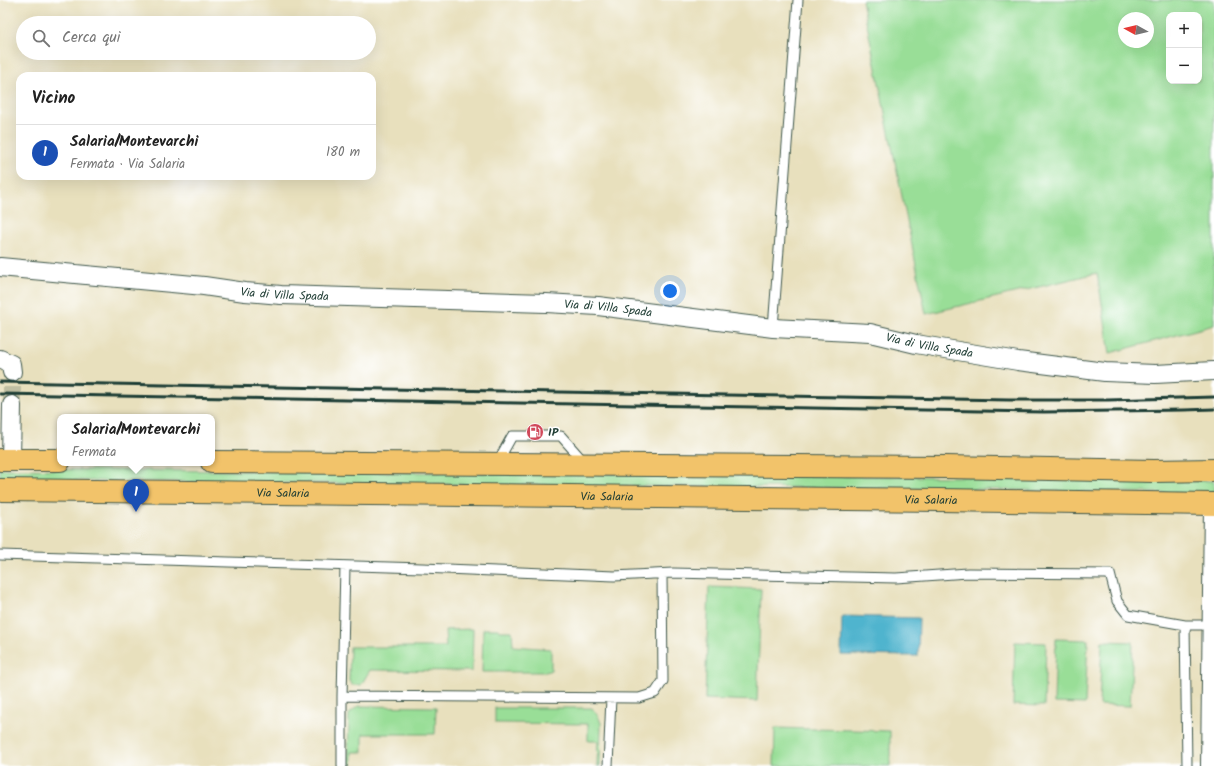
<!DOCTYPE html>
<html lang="it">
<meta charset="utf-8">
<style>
:root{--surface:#fff;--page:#f6f6f6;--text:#222;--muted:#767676;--line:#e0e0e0;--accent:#d93025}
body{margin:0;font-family:Kalam,sans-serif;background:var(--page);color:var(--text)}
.controls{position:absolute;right:12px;top:12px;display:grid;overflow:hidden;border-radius:8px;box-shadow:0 4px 16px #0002}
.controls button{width:36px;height:36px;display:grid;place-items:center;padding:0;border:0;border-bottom:1px solid var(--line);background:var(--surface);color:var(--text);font:20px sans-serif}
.compass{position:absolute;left:1118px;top:12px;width:36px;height:36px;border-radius:50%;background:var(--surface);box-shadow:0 4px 16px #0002;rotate:278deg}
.you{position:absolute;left:670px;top:291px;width:14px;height:14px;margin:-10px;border:3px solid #fff;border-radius:50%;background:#1a73e8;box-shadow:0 0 0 6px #1a73e833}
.badge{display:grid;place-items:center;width:26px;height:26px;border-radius:50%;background:var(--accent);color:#fff;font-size:13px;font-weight:700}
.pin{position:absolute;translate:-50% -33px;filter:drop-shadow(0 1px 2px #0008)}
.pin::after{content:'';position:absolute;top:21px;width:14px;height:12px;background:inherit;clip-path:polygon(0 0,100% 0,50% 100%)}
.popup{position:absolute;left:57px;top:414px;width:158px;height:52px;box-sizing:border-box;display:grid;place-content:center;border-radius:8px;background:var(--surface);filter:drop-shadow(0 1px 3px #0005);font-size:13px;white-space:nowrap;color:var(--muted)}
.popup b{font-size:15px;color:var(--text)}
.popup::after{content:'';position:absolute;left:50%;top:100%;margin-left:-8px;border:8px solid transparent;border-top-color:var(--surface)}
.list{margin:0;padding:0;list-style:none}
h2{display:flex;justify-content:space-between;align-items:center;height:52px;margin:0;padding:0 16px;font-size:17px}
h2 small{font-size:13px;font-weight:400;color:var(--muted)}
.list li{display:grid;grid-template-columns:26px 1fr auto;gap:12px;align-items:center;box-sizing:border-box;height:56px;padding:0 16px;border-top:1px solid var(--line)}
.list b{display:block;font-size:15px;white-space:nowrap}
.list p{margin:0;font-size:13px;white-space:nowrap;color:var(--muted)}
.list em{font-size:13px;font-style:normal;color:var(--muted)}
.icon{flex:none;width:22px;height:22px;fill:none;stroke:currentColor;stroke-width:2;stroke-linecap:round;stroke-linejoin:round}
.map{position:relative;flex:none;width:1214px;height:766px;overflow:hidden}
.search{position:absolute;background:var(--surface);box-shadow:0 4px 16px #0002;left:16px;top:16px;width:360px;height:44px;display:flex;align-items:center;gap:10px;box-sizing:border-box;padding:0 14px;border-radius:22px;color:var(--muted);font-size:15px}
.panel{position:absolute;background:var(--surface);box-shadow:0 4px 16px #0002;left:16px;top:72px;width:360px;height:108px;border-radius:12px}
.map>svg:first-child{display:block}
.green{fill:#99de97;stroke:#5c8e66;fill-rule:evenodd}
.water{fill:#4fb4ce;stroke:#377881}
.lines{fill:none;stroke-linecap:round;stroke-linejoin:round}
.minor-tunnel{stroke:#c0bfa2;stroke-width:18;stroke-dasharray:18 9;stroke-linecap:butt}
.service-casing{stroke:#3d5549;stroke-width:11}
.minor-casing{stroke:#3d5549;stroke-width:20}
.primary-casing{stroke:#3d5549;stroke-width:24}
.service{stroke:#fff;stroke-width:9}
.minor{stroke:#fff;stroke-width:18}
.primary{stroke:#f2c36a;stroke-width:22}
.rail{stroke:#1f3d34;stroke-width:3}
.labels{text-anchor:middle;stroke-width:3;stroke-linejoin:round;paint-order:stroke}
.street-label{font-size:12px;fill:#1f3d34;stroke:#fff}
.poi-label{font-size:12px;font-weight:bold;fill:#1f3d34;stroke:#fff;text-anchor:start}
</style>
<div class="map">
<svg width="1214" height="766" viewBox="0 0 1214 766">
<rect width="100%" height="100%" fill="#fff"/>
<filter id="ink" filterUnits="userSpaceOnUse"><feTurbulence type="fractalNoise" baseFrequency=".025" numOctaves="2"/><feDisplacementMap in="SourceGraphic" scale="8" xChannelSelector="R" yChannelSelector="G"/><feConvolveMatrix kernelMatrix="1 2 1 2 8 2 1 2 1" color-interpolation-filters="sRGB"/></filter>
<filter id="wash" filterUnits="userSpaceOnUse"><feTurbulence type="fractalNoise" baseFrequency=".012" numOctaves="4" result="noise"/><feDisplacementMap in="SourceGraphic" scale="16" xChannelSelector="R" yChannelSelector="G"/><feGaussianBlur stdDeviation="0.9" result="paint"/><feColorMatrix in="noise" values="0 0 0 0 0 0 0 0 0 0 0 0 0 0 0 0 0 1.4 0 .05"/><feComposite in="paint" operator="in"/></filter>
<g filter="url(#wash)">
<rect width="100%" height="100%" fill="#e8e0bd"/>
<path class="green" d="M862,0H1214V325L1110,353L1097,273L926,314ZM1169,15H1199V81H1169ZM1124,18H1148V42H1124Z
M0,469L970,477L1214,481V494L968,489L0,480Z
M709,587L761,589L757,701L705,699Z
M473,629L472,671L370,670L361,685H352L349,681L350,647H446L445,630Z
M483,629H499V631H512L513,646L551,649V670L546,672H482Z
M1056,639L1088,640L1085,704L1054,703Z
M1102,641L1133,642L1130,706L1099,705Z
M1015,642L1046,643L1044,706L1013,705Z
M358,706L436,707L435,734H363V752H352V766H348L349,714Z
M495,708H592L598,716L601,723L600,766H597L598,741H588V724L495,723Z
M775,728L890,731V766H774Z"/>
<path class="water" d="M842,616L919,618L918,656L841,655Z"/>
</g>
<g filter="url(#ink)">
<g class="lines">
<path class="minor-tunnel" d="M12,405V372"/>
<g class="service-casing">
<path id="service" d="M773,328L798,0
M497,463L512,436H561L584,462
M0,555L422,568L614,576L673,573L896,578L968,573L1110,574L1117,601L1128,615L1185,625H1212
M345,566L342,696L639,698L655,693L663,681L662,574
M1185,625L1187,766
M342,766V696
M608,766L611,698"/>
</g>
<g class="minor-casing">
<g id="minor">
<path id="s1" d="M0,267L204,286L245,292L281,295L546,303L598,306L773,328L870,333L916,344L1018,361L1105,372L1155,374L1214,371"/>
<path d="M0,359L11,364L12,372"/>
<path d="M11,460L12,405"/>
<path d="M1210,766L1213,504"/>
</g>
</g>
<g class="primary-casing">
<g id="primary">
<path d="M0,460H60"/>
<path d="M212,462L946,467L1154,471L1214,470"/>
<path id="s2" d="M0,490L939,500L1214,504"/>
</g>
</g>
<use href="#service" class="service"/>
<use href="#minor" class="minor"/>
<use href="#primary" class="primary"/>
<path class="rail" d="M0,382L1009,400H1108L1214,397
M0,394L1044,412L1184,410L1214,409"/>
</g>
</g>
<defs>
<g id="fuel-disc" transform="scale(0.9)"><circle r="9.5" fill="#d1495b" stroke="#fff"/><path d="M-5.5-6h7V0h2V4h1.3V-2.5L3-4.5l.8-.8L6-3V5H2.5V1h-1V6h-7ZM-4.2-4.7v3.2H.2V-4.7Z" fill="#fff"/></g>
</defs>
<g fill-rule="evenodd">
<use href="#fuel-disc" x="535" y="432"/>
</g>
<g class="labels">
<g class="street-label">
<text dy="4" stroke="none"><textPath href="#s1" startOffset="286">Via di Villa Spada</textPath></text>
<text dy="4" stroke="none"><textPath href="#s1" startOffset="610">Via di Villa Spada</textPath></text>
<text dy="4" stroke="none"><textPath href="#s1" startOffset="934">Via di Villa Spada</textPath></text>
<text dy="4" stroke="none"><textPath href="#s2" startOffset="283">Via Salaria</textPath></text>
<text dy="4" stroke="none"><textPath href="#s2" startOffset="607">Via Salaria</textPath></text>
<text dy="4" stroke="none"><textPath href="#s2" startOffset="931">Via Salaria</textPath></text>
</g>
<g class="poi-label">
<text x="548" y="436">IP</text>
</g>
</g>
</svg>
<div class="controls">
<button>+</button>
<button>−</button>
</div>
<svg class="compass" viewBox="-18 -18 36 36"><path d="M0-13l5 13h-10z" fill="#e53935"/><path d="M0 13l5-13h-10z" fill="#767676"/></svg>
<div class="you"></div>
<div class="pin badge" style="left:136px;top:512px;background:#1a4fb4">1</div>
<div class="popup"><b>Salaria/Montevarchi</b>Fermata</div>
<div class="search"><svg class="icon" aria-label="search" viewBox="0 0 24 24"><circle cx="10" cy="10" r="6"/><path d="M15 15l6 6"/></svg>Cerca qui</div>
<section class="panel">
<h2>Vicino<small></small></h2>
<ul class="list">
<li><span class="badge" style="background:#1a4fb4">1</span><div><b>Salaria/Montevarchi</b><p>Fermata · Via Salaria</p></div><em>180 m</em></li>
</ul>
</section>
</div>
